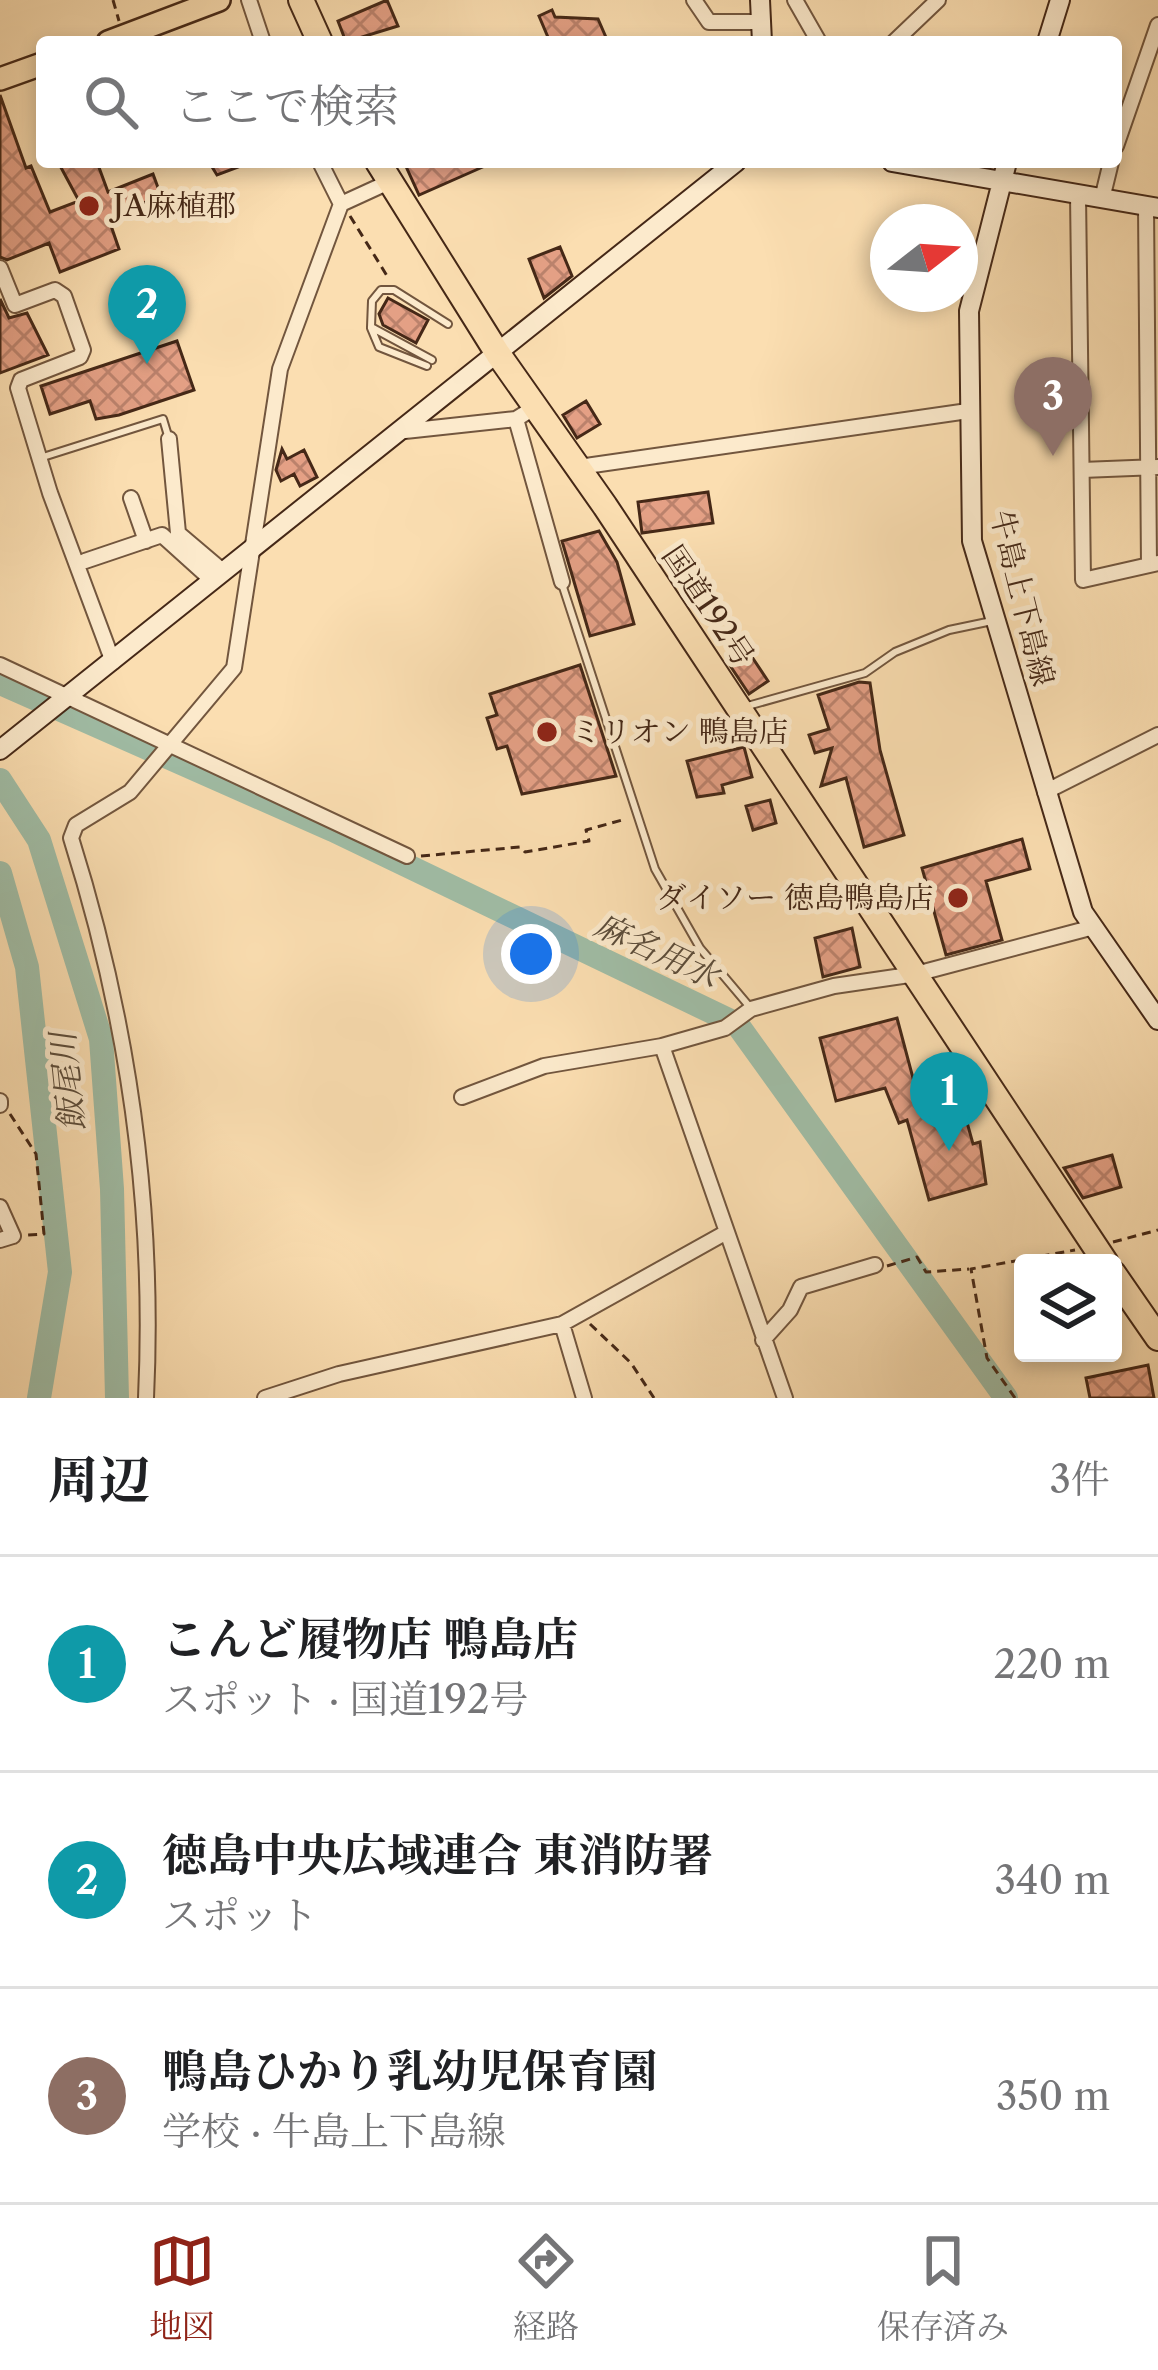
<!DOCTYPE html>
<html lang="ja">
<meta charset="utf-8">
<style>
:root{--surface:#fff;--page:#f6f6f6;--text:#202124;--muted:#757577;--line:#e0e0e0;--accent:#8f2418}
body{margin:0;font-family:"Libre Caslon Text","Noto Serif JP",serif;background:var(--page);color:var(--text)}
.controls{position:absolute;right:36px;bottom:36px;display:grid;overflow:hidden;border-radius:12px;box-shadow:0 6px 18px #0003}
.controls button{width:108px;height:108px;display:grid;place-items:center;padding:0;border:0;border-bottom:3px solid var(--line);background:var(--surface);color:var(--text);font:60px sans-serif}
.compass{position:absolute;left:870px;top:204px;width:108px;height:108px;border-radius:50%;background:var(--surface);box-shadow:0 6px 18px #0003;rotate:73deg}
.you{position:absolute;left:531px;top:954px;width:42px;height:42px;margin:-30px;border:9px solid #fff;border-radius:50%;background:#1a73e8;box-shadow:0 0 0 18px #1a73e833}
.badge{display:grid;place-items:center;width:78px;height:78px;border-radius:50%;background:var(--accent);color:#fff;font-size:39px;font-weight:700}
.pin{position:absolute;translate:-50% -99px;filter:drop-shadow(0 3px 6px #0008)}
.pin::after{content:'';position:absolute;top:63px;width:42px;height:36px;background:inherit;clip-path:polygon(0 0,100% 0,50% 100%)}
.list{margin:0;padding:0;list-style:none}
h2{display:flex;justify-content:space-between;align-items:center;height:156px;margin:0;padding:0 48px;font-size:51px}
h2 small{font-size:39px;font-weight:400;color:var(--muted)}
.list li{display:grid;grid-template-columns:78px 1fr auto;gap:36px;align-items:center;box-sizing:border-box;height:216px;padding:0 48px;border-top:3px solid var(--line)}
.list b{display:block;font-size:45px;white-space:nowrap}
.list p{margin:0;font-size:39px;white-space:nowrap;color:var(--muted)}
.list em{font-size:39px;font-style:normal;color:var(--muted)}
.icon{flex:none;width:66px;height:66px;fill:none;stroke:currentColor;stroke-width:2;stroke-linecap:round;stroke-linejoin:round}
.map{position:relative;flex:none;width:1158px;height:1398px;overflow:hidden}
.search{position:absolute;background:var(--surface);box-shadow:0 6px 18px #0003;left:36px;right:36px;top:36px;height:132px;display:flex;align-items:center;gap:30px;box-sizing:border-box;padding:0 42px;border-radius:12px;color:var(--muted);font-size:45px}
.sheet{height:804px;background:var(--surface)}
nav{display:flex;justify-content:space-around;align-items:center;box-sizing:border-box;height:168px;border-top:3px solid var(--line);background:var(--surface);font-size:33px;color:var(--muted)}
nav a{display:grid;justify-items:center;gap:6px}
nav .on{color:var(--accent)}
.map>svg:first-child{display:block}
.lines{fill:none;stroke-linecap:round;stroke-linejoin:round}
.river{stroke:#a0bda6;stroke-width:24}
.building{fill:url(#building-cross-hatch);stroke:#452817;stroke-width:3}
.lane-casing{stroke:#72563e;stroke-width:10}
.street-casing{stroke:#72563e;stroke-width:18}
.secondary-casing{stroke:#452817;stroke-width:22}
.primary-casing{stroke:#452817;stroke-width:26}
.highway-casing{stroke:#452817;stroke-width:28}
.path{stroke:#452817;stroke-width:3;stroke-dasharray:9 6;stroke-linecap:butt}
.lane{stroke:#fceacc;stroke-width:6}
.street{stroke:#fceacc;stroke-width:14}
.secondary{stroke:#fceacc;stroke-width:18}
.primary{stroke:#fbdeb1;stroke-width:21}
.highway{stroke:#fbdeb1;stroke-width:24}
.poi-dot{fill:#8f2418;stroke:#fceacc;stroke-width:4.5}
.labels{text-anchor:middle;stroke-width:10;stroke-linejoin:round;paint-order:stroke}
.poi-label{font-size:30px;fill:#452817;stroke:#fceacc;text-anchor:start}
.street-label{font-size:30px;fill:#452817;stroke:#fceacc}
.water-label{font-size:33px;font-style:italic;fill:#5c4d3b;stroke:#fceacc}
</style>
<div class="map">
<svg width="1158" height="1398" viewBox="0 0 1158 1398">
<defs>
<pattern id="building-cross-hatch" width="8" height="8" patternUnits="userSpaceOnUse" patternTransform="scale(3)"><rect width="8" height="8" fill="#e4a085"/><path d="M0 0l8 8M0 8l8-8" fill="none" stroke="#bb826c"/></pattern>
</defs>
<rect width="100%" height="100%" fill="#fbdeb1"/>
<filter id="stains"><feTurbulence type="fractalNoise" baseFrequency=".00167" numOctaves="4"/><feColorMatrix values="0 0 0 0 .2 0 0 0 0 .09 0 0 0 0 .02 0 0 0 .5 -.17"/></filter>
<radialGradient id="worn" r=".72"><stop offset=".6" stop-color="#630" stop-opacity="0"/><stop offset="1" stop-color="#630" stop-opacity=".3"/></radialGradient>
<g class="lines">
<path class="river" d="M0,683L333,830L737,1024L1006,1398
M0,780L39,840L101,1039L112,1189L117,1398
M0,873L27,967L60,1272L39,1398"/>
</g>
<path class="building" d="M387,0L398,26L346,42L338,21Z
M552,10L555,17L598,19L608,42H550L539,16Z
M0,95L26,168L31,166L50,212L79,201L58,162H97L108,192L153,174L161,196L108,217L119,249L60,272L49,243L7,260L0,257Z
M209,162H249V163L217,175Z
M404,162H494L419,195Z
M560,247L572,276L544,298L529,259Z
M388,298L428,320L416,343L383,325L379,314Z
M0,299L9,318L27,313L48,355L0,373Z
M177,341L194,390L119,415L96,419L90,401L50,414L41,386Z
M586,401L600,424L577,438L563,415Z
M282,449L287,459L304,450L317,477L300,486L294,474L281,481L276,470Z
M708,492L713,523L642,533L638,502Z
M599,531L617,562L634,624L590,636L562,541Z
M748,651L768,681L749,694L729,664Z
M580,665L616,776L522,794L507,746L497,749L487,718L497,715L490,694Z
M859,682L870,683L880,750L904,835L864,847L846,778L821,786L832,748L815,753L809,735L829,729L818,695Z
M744,747L752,777L722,785L724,793L697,797L687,761Z
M770,800L776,823L753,830L746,806Z
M1022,839L1030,869L986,881L1002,940L946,955L922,868Z
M852,928L860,967L823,977L815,938Z
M897,1018L914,1082L934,1123L965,1115L973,1144L980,1142L986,1184L929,1200L907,1120L899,1123L885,1088L836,1101L820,1038Z
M1112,1155L1121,1187L1083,1198L1064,1168Z
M1148,1365L1154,1398H1090L1086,1378Z"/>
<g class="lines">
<g class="lane-casing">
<path id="lane" d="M371,328L379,347L427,366
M432,360L371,327L372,301L381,290H394L448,324
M43,457L163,419L169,439
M562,584L655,869L700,948L749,1006
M744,707L865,673L895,652L949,630L992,621"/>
</g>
<g class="street-casing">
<path id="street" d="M249,0L263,42
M694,0L709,22H761
M795,0L819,42
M894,42L938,0
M1116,146L1158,25
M320,162L341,204
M1078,195L1083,580L1158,563
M1102,199L1111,162
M1146,206L1149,565
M0,268L15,305L55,290L64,296L83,350L80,357L21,380L18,388L50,493L113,662
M537,406L516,419L562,582
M405,431L516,419
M169,439L178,533L224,572
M579,467L968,411
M1082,470L1158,467
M131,498L146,541
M85,561L162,535L213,581
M0,665L407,856
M1045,792L1158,735
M462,1097L544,1066L662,1046
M0,1101V1105
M0,1207L13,1236L0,1240
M562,1324L584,1398
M763,1340L790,1310L801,1287L875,1265
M146,1398C155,1208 128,1019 71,838L76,825L130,792L234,668L280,369L341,204L389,182
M265,1398L339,1374L562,1324L725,1233
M785,1398L662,1046L725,1028L751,1009L834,986L916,974L1090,928"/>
</g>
<g class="secondary-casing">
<path id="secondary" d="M760,0L762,42
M1047,42L1060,0
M892,162L1158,208
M1007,162L969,311L972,541L1083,912L1158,1020
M0,750L736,162"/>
</g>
<g class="primary-casing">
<path id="primary" d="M108,42L219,0
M0,79L42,64"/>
</g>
<g class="highway-casing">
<path id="highway" d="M301,0L320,42
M378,162L498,354L605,506L1106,1263
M1113,1273L1158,1338"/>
</g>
<path class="path" d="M113,0L119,21
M350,216L389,279
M421,856L520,847L525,852L589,841L586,830L626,819
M10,1114L36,1154L44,1234L27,1235
M1113,1242L1158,1230
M887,1266L917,1257L926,1272L969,1269
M590,1324L631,1363L654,1398
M1015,1398L987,1358L971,1269L1075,1250"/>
<use href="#lane" class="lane"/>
<use href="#street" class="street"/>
<use href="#secondary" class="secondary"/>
<use href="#primary" class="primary"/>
<use href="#highway" class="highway"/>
</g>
<g class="poi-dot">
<circle cx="89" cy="206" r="12"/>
<circle cx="547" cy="732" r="12"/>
<circle cx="958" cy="898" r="12"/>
</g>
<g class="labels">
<g class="poi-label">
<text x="113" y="216">JA麻植郡</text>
<text x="571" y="742">ミリオン 鴨島店</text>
<text x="934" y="908" text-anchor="end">ダイソー 徳島鴨島店</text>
</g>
<g class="street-label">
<text transform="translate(1022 598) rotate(76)" y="10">牛島上下島線</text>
<text transform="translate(708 606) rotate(56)" y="10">国道192号</text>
</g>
<g class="water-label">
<text transform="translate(657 950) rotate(25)" y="12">麻名用水</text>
<text transform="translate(67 1082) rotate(-96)" y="12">飯尾川</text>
</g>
</g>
<rect width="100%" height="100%" filter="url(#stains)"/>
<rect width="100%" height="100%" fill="url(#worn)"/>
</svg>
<div class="controls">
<button><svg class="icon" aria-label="layers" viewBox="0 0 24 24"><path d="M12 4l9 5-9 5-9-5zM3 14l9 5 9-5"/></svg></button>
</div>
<svg class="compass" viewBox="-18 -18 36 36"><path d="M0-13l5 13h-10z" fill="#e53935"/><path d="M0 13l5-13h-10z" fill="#757577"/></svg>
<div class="you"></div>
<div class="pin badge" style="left:949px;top:1151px;background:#0f9aa8">1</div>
<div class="pin badge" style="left:147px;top:364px;background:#0f9aa8">2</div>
<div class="pin badge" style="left:1053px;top:456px;background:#8d6e63">3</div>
<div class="search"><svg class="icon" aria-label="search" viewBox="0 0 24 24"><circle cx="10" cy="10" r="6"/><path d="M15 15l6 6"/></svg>ここで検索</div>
</div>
<section class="sheet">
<h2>周辺<small>3件</small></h2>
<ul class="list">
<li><span class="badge" style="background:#0f9aa8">1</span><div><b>こんど履物店 鴨島店</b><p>スポット · 国道192号</p></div><em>220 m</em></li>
<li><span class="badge" style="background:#0f9aa8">2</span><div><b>徳島中央広域連合 東消防署</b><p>スポット</p></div><em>340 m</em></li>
<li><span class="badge" style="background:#8d6e63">3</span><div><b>鴨島ひかり乳幼児保育園</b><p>学校 · 牛島上下島線</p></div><em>350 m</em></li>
</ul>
</section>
<nav>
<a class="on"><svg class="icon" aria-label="map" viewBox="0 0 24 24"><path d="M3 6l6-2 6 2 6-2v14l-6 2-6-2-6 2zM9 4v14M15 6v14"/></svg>地図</a>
<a><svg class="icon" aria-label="directions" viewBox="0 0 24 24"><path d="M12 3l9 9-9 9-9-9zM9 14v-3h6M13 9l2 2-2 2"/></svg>経路</a>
<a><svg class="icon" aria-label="saved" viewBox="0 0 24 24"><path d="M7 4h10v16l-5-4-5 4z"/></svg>保存済み</a>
</nav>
